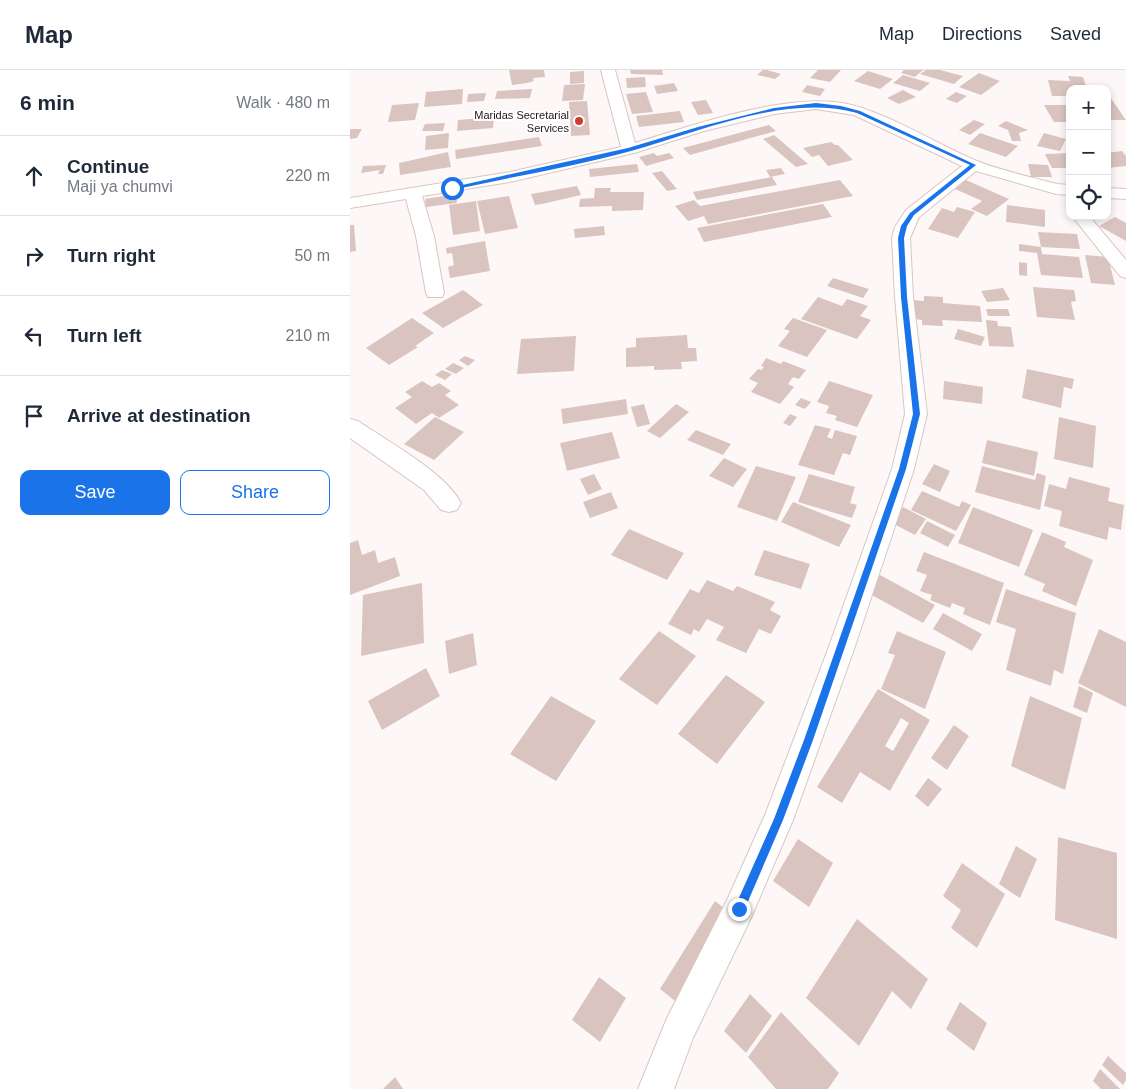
<!DOCTYPE html>
<meta charset="utf-8">
<style>
:root{--surface:#fff;--page:#f2f2f3;--text:#1f2937;--muted:#747a83;--line:#e0e1e3;--accent:#1a73e8}
body{margin:0;font-family:Arial,sans-serif;background:var(--page);color:var(--text)}
.controls{position:absolute;right:15px;top:15px;display:grid;overflow:hidden;border-radius:10px;box-shadow:0 2px 8px #0003}
.controls button{width:45px;height:45px;display:grid;place-items:center;padding:0;border:0;border-bottom:1px solid var(--line);background:var(--surface);color:var(--text);font:25px sans-serif}
.stop{position:absolute;width:15px;height:15px;margin:-11px;border:4px solid #1a73e8;border-radius:50%;background:#fff}
.stop.end{background:#1a73e8;border-color:#fff;box-shadow:0 1px 5px #0008}
.list{margin:0;padding:0;list-style:none}
h2{display:flex;justify-content:space-between;align-items:center;height:65px;margin:0;padding:0 20px;font-size:21px}
h2 small{font-size:16px;font-weight:400;color:var(--muted)}
.list li{display:grid;grid-template-columns:32px 1fr auto;gap:15px;align-items:center;box-sizing:border-box;height:80px;padding:0 20px;border-top:1px solid var(--line)}
.list b{display:block;font-size:19px;white-space:nowrap}
.list p{margin:0;font-size:16px;white-space:nowrap;color:var(--muted)}
.list em{font-size:16px;font-style:normal;color:var(--muted)}
.actions{display:flex;gap:10px;padding:15px 20px}
.actions a{flex:1;padding:11px 0;border:1px solid var(--accent);border-radius:10px;text-align:center;font-size:18px;color:var(--accent)}
.actions .main{background:var(--accent);color:#fff}
.icon{flex:none;width:28px;height:28px;fill:none;stroke:currentColor;stroke-width:2;stroke-linecap:round;stroke-linejoin:round}
.map{position:relative;flex:none;width:776px;height:1019px;overflow:hidden}
header{display:flex;align-items:center;gap:30px;box-sizing:border-box;height:70px;padding:0 25px;background:var(--surface);border-bottom:1px solid var(--line)}
header strong{font-size:24px}
nav{display:flex;gap:28px;margin-inline-start:auto;font-size:18px}
main{display:flex}
aside{flex:1;background:var(--surface)}
.map>svg:first-child{display:block}
.building{fill:#d9c4c0;fill-rule:evenodd}
.lines{fill:none;stroke-linecap:round;stroke-linejoin:round}
.street-casing{stroke:#dac5c1;stroke-width:2}
.street{fill:#fff;fill-rule:evenodd}
.route{fill:#1a73e8}
.poi-dot{fill:#cb3e30;stroke:#fff;stroke-width:2}
.labels{text-anchor:middle;stroke-width:4;stroke-linejoin:round;paint-order:stroke}
.far-poi-label{font-size:11px;fill:#1d1614;stroke:#fff;text-anchor:end}
</style>
<header>
<strong>Map</strong>
<nav><a>Map</a><a>Directions</a><a>Saved</a></nav>
</header>
<main>
<aside>
<h2>6 min<small>Walk · 480 m</small></h2>
<ul class="list">
<li><svg class="icon" aria-label="ahead" viewBox="0 0 24 24"><path d="M12 20V5M6 11l6-6 6 6"/></svg><div><b>Continue</b><p>Maji ya chumvi</p></div><em>220 m</em></li>
<li><svg class="icon" aria-label="right" viewBox="0 0 24 24"><path d="M7 20v-9h11M14 6l5 5-5 5"/></svg><div><b>Turn right</b></div><em>50 m</em></li>
<li><svg class="icon" aria-label="left" viewBox="0 0 24 24"><path d="M17 20v-9H6M10 6l-5 5 5 5"/></svg><div><b>Turn left</b></div><em>210 m</em></li>
<li><svg class="icon" aria-label="arrive" viewBox="0 0 24 24"><path d="M6 21V4h12l-3 4 3 4H6"/></svg><div><b>Arrive at destination</b></div></li>
</ul>
<div class="actions"><a class="main">Save</a><a>Share</a></div>
</aside>
<div class="map">
<svg width="776" height="1019" viewBox="0 0 776 1019">
<rect width="100%" height="100%" fill="#fdf8f7"/>
<path class="building" d="M159,0H194L195,7L183,8L184,11L177,13L162,15Z
M280,0H312L313,5L281,4Z
M413,0H417L431,4L425,9L407,5Z
M468,0H491L480,12L460,8Z
M554,0H573L565,7L551,3Z
M576,0H590L613,6L604,14L570,4Z
M234,1V13L220,14V2Z
M518,1L543,9L530,19L504,11Z
M629,3L650,11L631,25L609,17Z
M553,5L580,13L570,21L543,13Z
M718,6L733,7L737,19H720V26H702L698,10L720,11Z
M295,7L296,17L277,18L276,8Z
M324,13L328,21L307,24L304,16Z
M235,14L233,30L212,31L214,15Z
M457,15L475,19L470,26L452,22Z
M113,19L112,34L74,37L76,22Z
M182,19L180,28L145,29L147,21Z
M553,20L566,27L549,34L537,28Z
M296,22L303,42L282,44L276,24Z
M606,22L617,26L607,33L596,29Z
M136,23L134,31L117,32L118,24Z
M757,27H760L776,50H760L757,47Z
M356,30L363,43L348,45L341,32Z
M237,31L240,65L221,66L219,32Z
M69,33L65,50L38,52L42,35Z
M694,35H720V52H704Z
M330,41L334,52L289,57L286,46Z
M179,42V46L186,45V49L168,51L167,43Z
M144,47L143,58L107,61L108,50Z
M624,50L635,54L620,65L609,60Z
M656,51L678,60L669,63L671,71H662L658,60L648,56Z
M95,53L93,61H72L75,54Z
M419,55L426,61L340,85L333,78Z
M0,59H12L7,68L0,69Z
M99,63L98,78L75,80L76,66Z
M630,63L668,76L656,87L618,74Z
M694,63L716,69L710,81L687,76Z
M424,65L458,94L446,97L413,69Z
M189,67L192,76L106,89L105,80Z
M481,72L485,75H488L503,90L478,96L469,85L462,87L453,78Z
M772,81L776,86V96L757,98V83Z
M98,82L101,97L50,105L49,93Z
M304,83L307,86L319,83L324,88L296,96L289,87Z
M720,83V98H702L695,84Z
M287,94L289,102L240,107L239,99Z
M678,94L698,95L702,107H681Z
M36,95L33,104H28L30,100L11,103L13,96Z
M431,98L435,104L420,107L416,100Z
M312,101L327,119L317,121L302,103Z
M422,107L427,115L347,130L343,122Z
M490,110L503,126L358,154L354,146L338,151L325,136L344,130L350,136Z
M616,110L659,129L637,146L621,139L632,131L605,119Z
M227,116L231,125L192,134L185,135L181,124Z
M245,118H261L260,122H294L293,140L262,141V136L229,137L230,129L244,128Z
M106,124L107,133L76,137L75,129Z
M159,126L168,158L135,164L127,131Z
M126,131L130,161L103,165L99,135Z
M473,134L482,147L354,172L347,158Z
M657,135L695,140V157L656,152Z
M607,137L625,142L608,168L578,159L592,138L604,142Z
M765,147L776,153V171L749,156Z
M0,155H4L6,181L0,182Z
M254,156L255,165L225,168L224,159Z
M688,162L727,164L730,179L691,177L692,184L729,187L733,208L691,205L687,183L669,181V174L691,177Z
M135,171L140,201L100,208L98,197L104,195L102,183L97,184L96,178Z
M735,185L758,187L765,215L741,213Z
M669,192L677,193V206L669,205Z
M483,208L519,219L513,228L477,216Z
M683,217L724,220L726,231L721,232L725,250L687,247Z
M653,218L660,230L637,232L631,221Z
M113,220L133,235L93,258L72,243Z
M574,226L593,227V233L630,236L632,252L592,250L593,256L572,255V250L563,249L562,230L574,231Z
M468,227L492,236L497,229L518,236L510,246L521,250L507,269L451,249Z
M636,239H658L660,246H638Z
M62,248L84,263L65,276L68,277L39,295L16,278Z
M443,248L477,260L457,287L428,276L440,261L434,259Z
M636,250L647,251L648,256L661,257L664,277L639,276Z
M608,259L635,267L631,276L604,269Z
M337,265L338,278H346L347,291L331,292L332,299L304,300V296L276,297V278L286,277V268Z
M226,266L224,301L167,304L171,269Z
M115,286L125,290L118,296L109,290Z
M416,288L431,294L433,291L456,300L449,309L443,307L438,314L444,317L430,334L401,322L408,313L399,309L408,299L411,300L414,297L411,296Z
M103,293L114,298L106,304L95,299Z
M677,299L724,309L722,319L714,317L711,338L672,328Z
M92,300L102,304L95,310L85,305Z
M72,311L82,317L89,313L101,321L95,325L109,335L89,348L82,343L66,354L45,338L62,327L55,322Z
M479,311L523,325L507,357L485,350L487,346L476,343L479,336L467,332Z
M594,311L633,317L632,334L593,329Z
M451,328L461,332L455,339L445,335Z
M276,329L278,344L213,354L211,339Z
M294,334L300,354L287,357L281,337Z
M326,334L339,342L310,368L297,361Z
M440,344L447,347L440,356L433,353Z
M85,347L114,362L84,390L54,374Z
M709,347L746,356L743,398L704,389Z
M465,355L481,359L477,367L482,369L485,360L507,366L500,385L493,383L484,405L448,395Z
M346,360L381,374L373,385L337,370Z
M262,362L270,388L217,401L210,373Z
M637,370L688,382L684,406L632,393Z
M374,388L397,399L383,417L359,406Z
M584,394L600,401L590,422L572,414Z
M406,396L446,407L427,451L387,437Z
M632,396L685,410L687,403L696,406L690,440L625,422Z
M244,404L252,419L238,425L230,409Z
M459,404L505,417L500,433L507,435L502,448L448,432Z
M719,407L760,418L758,431L774,435L771,460L759,457L757,470L709,456L712,441L694,436L699,414L716,419Z
M572,421L609,437L612,431L621,435L606,461L561,440Z
M261,422L268,438L240,448L233,432Z
M443,432L501,455L489,477L431,452Z
M553,437L576,449L565,465L542,453Z
M623,437L683,460L669,497L608,473Z
M577,451L605,465L598,477L570,463Z
M279,459L334,483L317,510L261,485Z
M692,462L716,472L714,477L743,490L726,536L692,521L695,514L674,505Z
M8,470L12,485L25,480L28,493L45,487L50,506L0,525V473Z
M414,480L460,494L451,519L404,505Z
M574,482L654,513L640,555L613,544L615,538L602,533L600,538L580,530L582,525L570,521L577,505L566,501Z
M530,505L585,535L573,553L518,523Z
M357,510L383,521L387,516L425,532L420,540L431,546L421,564L409,559L396,583L366,570L374,557L357,549L349,562L344,559L341,565L318,554L340,519L349,523Z
M72,513L74,573L11,586L13,525Z
M656,519L726,543L713,604L704,600L701,616L656,600L666,559L646,552Z
M593,543L632,564L622,581L583,559Z
M749,559L776,572V637L728,613Z
M309,561L346,586L307,635L269,609Z
M547,561L596,582L575,639L531,619L545,585L538,583Z
M123,563L127,595L99,604L95,571Z
M76,598L90,626L32,660L18,631Z
M376,605L415,632L367,694L328,664Z
M729,616L743,623L737,643L723,637Z
M528,619L580,650L540,721L510,702L492,733L467,717ZM551,648L559,653L543,681L535,676Z
M201,626L246,651L206,711L160,684Z
M680,626L732,648L715,720L661,696Z
M604,655L619,666L597,700L581,688Z
M578,708L592,719L578,737L565,726Z
M708,767L767,783V869L705,850Z
M448,769L483,793L459,837L423,811Z
M666,776L687,789L670,828L649,814Z
M612,793L655,824L627,878L601,858L611,840L593,826Z
M365,831L388,849L334,938L310,919Z
M507,849L578,909L561,939L542,921L509,976L456,928Z
M249,907L276,928L250,972L222,950Z
M400,924L422,946L396,983L374,961Z
M610,932L637,953L624,981L596,959Z
M431,942L489,1003L478,1019H426L398,987Z
M758,986L776,1003V1010L773,1015L752,995Z
M750,999L770,1019H751L743,1011Z
M45,1007L53,1019H33Z"/>
<g class="lines">
<g class="street-casing">
<path id="street" d="M251,0H265L285,73C340,56 435,23 492,33C534,40 586,74 627,91C652,101 681,107 707,114L720,115V125L706,124L626,101L569,147L560,168L563,227L577,344L564,399L503,582L443,750L400,850L343,968L324,1019H288L317,948L378,828L415,745L477,582L542,399L555,344L545,227L542,168L545,157L556,140L612,96L504,45L466,39L424,44L354,61L284,83L160,112L72,126L84,166L94,223L92,227H78L76,223L66,166L56,129L0,138V128L160,102L271,77Z
M757,118L776,119V129L757,128Z
M722,146H739L776,190V208L770,206Z
M0,349L8,351C37,371 95,402 111,433L107,440L99,442L91,440L74,420L0,368Z"/>
</g>
<use href="#street" class="street"/>
</g>
<path class="route" d="M466,33L491,36L510,41L626,95L564,145L557,156L554,168L557,227L570,344L556,399L463,670L433,750L393,843L389,845L384,839L424,749L454,670L549,399L563,344L551,227L548,168L551,156L560,143L620,95L507,43C436,23 350,62 281,81C222,97 161,107 102,120L99,118L278,78L348,57L424,38Z"/>
<circle class="poi-dot" cx="229" cy="51" r="5"/>
<g class="labels">
<g class="far-poi-label">
<text x="219" y="49">Maridas Secretarial<tspan x="219" dy="13">Services</tspan></text>
</g>
</g>
</svg>
<div class="controls">
<button>+</button>
<button>−</button>
<button><svg class="icon" aria-label="locate" viewBox="0 0 24 24"><circle cx="12" cy="12" r="6"/><path d="M12 2v4M12 18v4M2 12h4M18 12h4"/></svg></button>
</div>
<div class="stop" style="left:102px;top:118px"></div>
<div class="stop end" style="left:389px;top:839px"></div>
</div>
</main>
